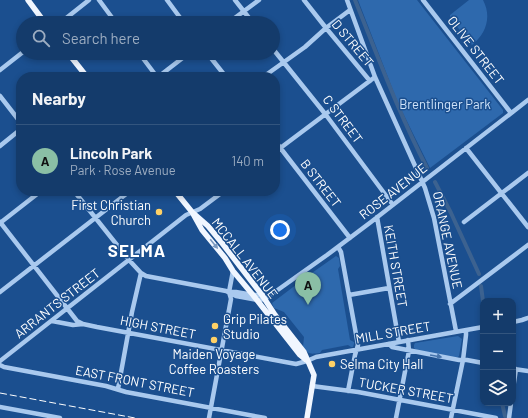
<!DOCTYPE html>
<meta charset="utf-8">
<style>
:root{--surface:#143b6b;--page:#1d4271;--text:#f1f3f6;--muted:#9dadc1;--line:#33557e;--accent:#8abfa5}
body{margin:0;font-family:Barlow,sans-serif;background:var(--page);color:var(--text)}
.controls{position:absolute;right:12px;bottom:12px;display:grid;overflow:hidden;border-radius:8px;box-shadow:0 2px 6px #0003}
.controls button{width:36px;height:36px;display:grid;place-items:center;padding:0;border:0;border-bottom:1px solid var(--line);background:var(--surface);color:var(--text);font:20px sans-serif}
.you{position:absolute;left:280px;top:230px;width:14px;height:14px;margin:-10px;border:3px solid #fff;border-radius:50%;background:#1a73e8;box-shadow:0 0 0 6px #1a73e833}
.badge{display:grid;place-items:center;width:26px;height:26px;border-radius:50%;background:var(--accent);color:#111;font-size:13px;font-weight:700}
.pin{position:absolute;translate:-50% -33px;filter:drop-shadow(0 1px 2px #0008)}
.pin::after{content:'';position:absolute;top:21px;width:14px;height:12px;background:inherit;clip-path:polygon(0 0,100% 0,50% 100%)}
.list{margin:0;padding:0;list-style:none}
h2{display:flex;justify-content:space-between;align-items:center;height:52px;margin:0;padding:0 16px;font-size:17px}
h2 small{font-size:13px;font-weight:400;color:var(--muted)}
.list li{display:grid;grid-template-columns:26px 1fr auto;gap:12px;align-items:center;box-sizing:border-box;height:72px;padding:0 16px;border-top:1px solid var(--line)}
.list b{display:block;font-size:15px;white-space:nowrap}
.list p{margin:0;font-size:13px;white-space:nowrap;color:var(--muted)}
.list em{font-size:13px;font-style:normal;color:var(--muted)}
.icon{flex:none;width:22px;height:22px;fill:none;stroke:currentColor;stroke-width:2;stroke-linecap:round;stroke-linejoin:round}
.map{position:relative;flex:none;width:528px;height:418px;overflow:hidden}
.search{position:absolute;background:var(--surface);box-shadow:0 2px 6px #0003;left:16px;top:16px;width:264px;height:44px;display:flex;align-items:center;gap:10px;box-sizing:border-box;padding:0 14px;border-radius:22px;color:var(--muted);font-size:15px}
.panel{position:absolute;background:var(--surface);box-shadow:0 2px 6px #0003;left:16px;top:72px;width:264px;height:124px;border-radius:16px}
.map>svg:first-child{display:block}
.green{fill:#2e69ad}
.lines{fill:none;stroke-linecap:round;stroke-linejoin:round}
.canal{stroke:#3c6290;stroke-width:4}
.minor{stroke:#a9c9ee;stroke-width:4.5}
.major{stroke:#f0f6ff;stroke-width:5.5}
.rail{stroke:#fff;stroke-width:1;stroke-dasharray:7 3;stroke-linecap:butt}
.oneway{fill:#7b9ac1}
.oneway2{fill:#4674ac}
.poi-dot{fill:#ffd166;stroke:#1b4f8f;stroke-width:1.5}
.labels{text-anchor:middle;stroke-width:3;stroke-linejoin:round;paint-order:stroke}
.street-label{font-size:13px;fill:#fff;stroke:#1b4f8f}
.park-label{font-size:13px;fill:#cfe3fa;stroke:#1b4f8f}
.poi-label{font-size:13px;fill:#fff;stroke:#1b4f8f;text-anchor:start}
.district-label{font-size:17px;font-weight:bold;letter-spacing:1px;fill:#fff;stroke:#1b4f8f}
</style>
<div class="map">
<svg width="528" height="418" viewBox="0 0 528 418">
<rect width="100%" height="100%" fill="#1b4f8f"/>
<path class="green" d="M358,0H417L503,110V113L430,168L398,103Z
M469,0H483C492,17 486,34 472,45L450,18V15Z
M336,256L339,258L340,266L338,269L350,340L354,342V344L353,347H351L348,345L322,350L320,353C310,354 309,355 303,347L304,337L284,312L274,308L272,303L309,275Z
M458,336L462,339L459,356L457,358L416,350L414,348V345L415,343Z"/>
<g class="lines">
<path class="canal" d="M355,0C378,57 399,114 427,168
M435,182L451,213L479,274
M481,286L483,301
M502,403L505,416"/>
<path class="minor" d="M99,0L116,23
M167,0L184,23
M235,0L253,23
M304,0L326,28L370,81
M347,0L375,77L425,188L434,218L456,331
M423,0L511,113
M60,23L89,0
M228,23L259,0
M273,49L326,115L393,205
M139,53L157,77
M207,53L226,77
M0,70L23,52
M158,77L189,53
M263,77L305,47L326,28L350,10
M0,96L21,123
M275,141L350,238
M0,146L21,129
M466,148L528,227
M275,152L375,77
M74,191L129,260L141,273L146,276L226,291L236,296L257,300L265,299L327,255L371,222L528,100
M377,217L399,342
M0,222L77,321L83,324
M464,222L528,173
M0,223L41,191
M338,247L341,252L358,345L355,355L348,391
M0,292L130,191
M231,292H236L253,295H263
M349,295L389,288
M450,304L528,245
M52,321L73,325L83,324L97,327L296,364L307,361L316,357L483,327
M513,322L522,320L528,318
M389,344L392,347L459,360H467L483,363
M0,361L186,215L200,209L224,191
M0,365L4,367L106,386L126,392L265,418
M514,369L528,371
M312,386L358,392L496,418
M118,389L132,312L141,273
M513,389L516,369
M0,407L60,418
M209,418L231,299L229,292L233,271
M396,418L409,351L408,340
M451,418L463,360L466,335V330
M509,418L511,403"/>
<path class="major" d="M28,0L45,23
M68,53L87,77
M175,191L192,212L202,230L225,258L233,271L253,295L300,355L306,360
M192,212L208,226L222,243L262,295L275,315L304,352L314,375L307,418"/>
<path class="rail" d="M0,393L135,418"/>
</g>
<defs><path id="oneway-solid" d="M-6-.8H1V-3.2L6.5 0L1 3.2V.8H-6Z"/></defs>
<use class="oneway" href="#oneway-solid" transform="translate(214 244) rotate(51)"/>
<use class="oneway2" href="#oneway-solid" transform="translate(436 356) rotate(10)"/>
<g class="poi-dot">
<circle cx="159" cy="212" r="4"/>
<circle cx="215" cy="326" r="4"/>
<circle cx="214" cy="340" r="4"/>
<circle cx="332" cy="364" r="4"/>
</g>
<g class="labels">
<g class="street-label">
<text transform="translate(353 43) rotate(50)" y="5">D STREET</text>
<text transform="translate(476 50) rotate(52)" y="5">OLIVE STREET</text>
<text transform="translate(343 119) rotate(53)" y="5">C STREET</text>
<text transform="translate(321 183) rotate(52)" y="5">B STREET</text>
<text transform="translate(393 191) rotate(-38)" y="5">ROSE AVENUE</text>
<text transform="translate(448 240) rotate(78)" y="5">ORANGE AVENUE</text>
<text transform="translate(245 258) rotate(52)" y="5">MCCALL AVENUE</text>
<text transform="translate(396 266) rotate(80)" y="5">KEITH STREET</text>
<text transform="translate(57 303) rotate(-38)" y="5">ARRANTS STREET</text>
<text transform="translate(158 327) rotate(11)" y="5">HIGH STREET</text>
<text transform="translate(393 332) rotate(-10)" y="5">MILL STREET</text>
<text transform="translate(135 381) rotate(11)" y="5">EAST FRONT STREET</text>
<text transform="translate(406 390) rotate(10)" y="5">TUCKER STREET</text>
</g>
<g class="park-label">
<text x="445" y="109">Brentlinger Park</text>
</g>
<g class="poi-label">
<text x="151" y="210" text-anchor="end">First Christian<tspan x="151" dy="15">Church</tspan></text>
<text x="223" y="324">Grip Pilates<tspan x="223" dy="15">Studio</tspan></text>
<text x="214" y="359" text-anchor="middle">Maiden Voyage<tspan x="214" dy="15">Coffee Roasters</tspan></text>
<text x="340" y="369">Selma City Hall</text>
</g>
<g class="district-label">
<text x="137" y="257">SELMA</text>
</g>
</g>
</svg>
<div class="controls">
<button>+</button>
<button>−</button>
<button><svg class="icon" aria-label="layers" viewBox="0 0 24 24"><path d="M12 4l9 5-9 5-9-5zM3 14l9 5 9-5"/></svg></button>
</div>
<div class="you"></div>
<div class="pin badge" style="left:308px;top:305px">A</div>
<div class="search"><svg class="icon" aria-label="search" viewBox="0 0 24 24"><circle cx="10" cy="10" r="6"/><path d="M15 15l6 6"/></svg>Search here</div>
<section class="panel">
<h2>Nearby<small></small></h2>
<ul class="list">
<li><span class="badge">A</span><div><b>Lincoln Park</b><p>Park · Rose Avenue</p></div><em>140 m</em></li>
</ul>
</section>
</div>
